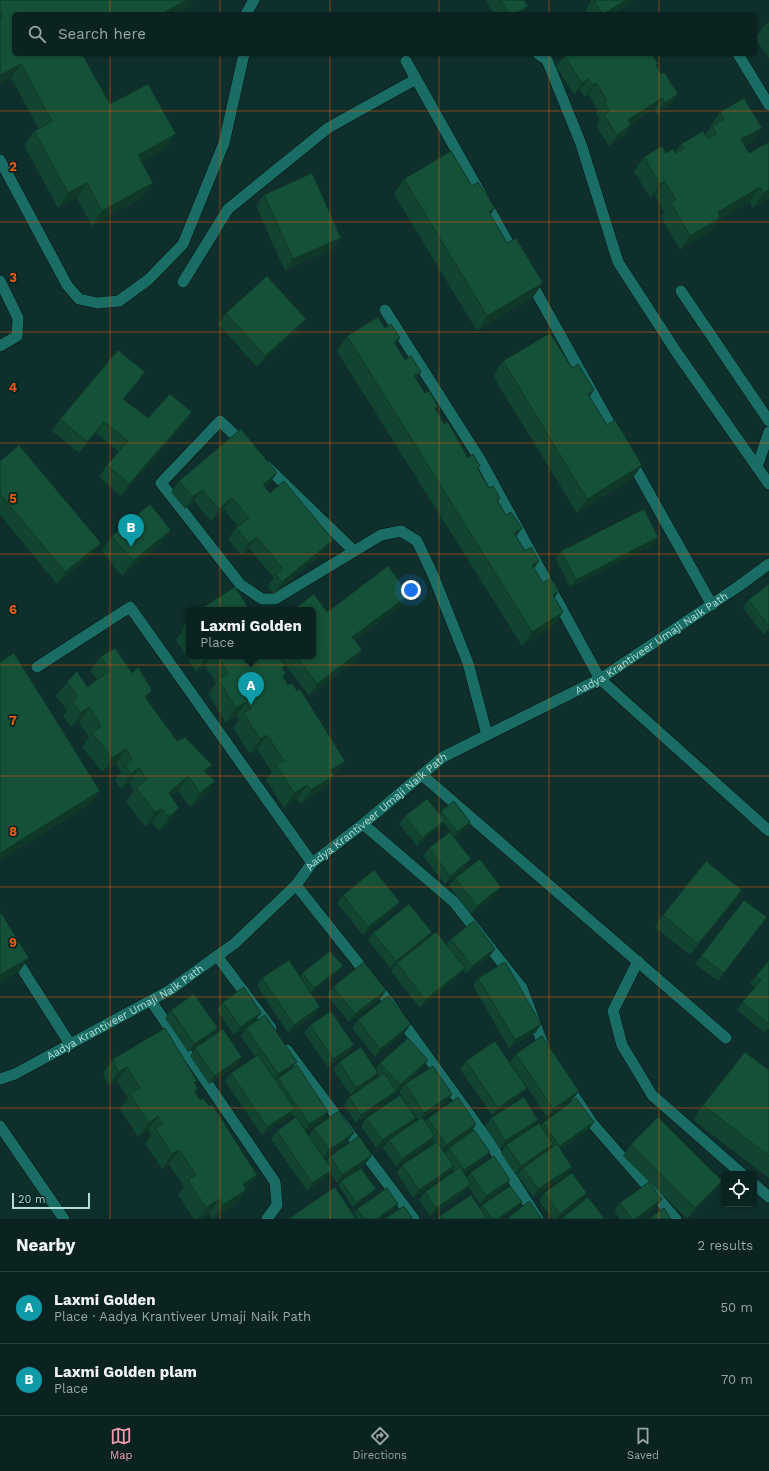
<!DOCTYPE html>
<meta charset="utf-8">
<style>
:root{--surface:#0a2320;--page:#182f2d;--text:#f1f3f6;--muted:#99a4a5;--line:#2a403e;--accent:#f29aaf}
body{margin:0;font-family:"Work Sans",sans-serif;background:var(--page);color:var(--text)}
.controls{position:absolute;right:12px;bottom:12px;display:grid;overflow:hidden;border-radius:6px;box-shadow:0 1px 3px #0004}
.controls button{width:36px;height:36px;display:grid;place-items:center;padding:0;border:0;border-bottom:1px solid var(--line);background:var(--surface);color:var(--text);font:20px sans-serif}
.scale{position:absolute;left:12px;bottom:10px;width:78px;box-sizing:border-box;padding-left:4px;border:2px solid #b0ded6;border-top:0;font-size:11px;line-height:14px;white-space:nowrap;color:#b0ded6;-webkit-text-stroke:3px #032521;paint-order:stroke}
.you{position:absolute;left:411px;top:590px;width:14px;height:14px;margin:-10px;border:3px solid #fff;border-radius:50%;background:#1a73e8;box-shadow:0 0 0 6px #1a73e833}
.badge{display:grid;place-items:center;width:26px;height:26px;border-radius:50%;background:var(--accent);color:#fff;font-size:13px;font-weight:700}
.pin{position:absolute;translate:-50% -33px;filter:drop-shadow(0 1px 2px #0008)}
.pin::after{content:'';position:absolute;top:21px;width:14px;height:12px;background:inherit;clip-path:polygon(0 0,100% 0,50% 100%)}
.popup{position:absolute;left:186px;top:607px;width:130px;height:52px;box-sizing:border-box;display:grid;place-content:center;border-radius:6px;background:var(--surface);filter:drop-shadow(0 1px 3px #0005);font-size:13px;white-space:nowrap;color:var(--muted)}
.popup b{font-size:15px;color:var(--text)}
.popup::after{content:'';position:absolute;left:50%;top:100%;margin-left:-8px;border:8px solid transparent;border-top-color:var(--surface)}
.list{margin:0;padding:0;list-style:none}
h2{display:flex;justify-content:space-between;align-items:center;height:52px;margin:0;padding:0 16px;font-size:17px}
h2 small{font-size:13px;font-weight:400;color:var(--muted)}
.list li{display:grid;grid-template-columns:26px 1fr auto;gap:12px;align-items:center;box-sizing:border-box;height:72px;padding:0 16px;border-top:1px solid var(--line)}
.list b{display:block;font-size:15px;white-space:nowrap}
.list p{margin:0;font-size:13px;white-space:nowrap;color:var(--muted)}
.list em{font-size:13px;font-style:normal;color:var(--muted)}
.icon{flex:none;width:22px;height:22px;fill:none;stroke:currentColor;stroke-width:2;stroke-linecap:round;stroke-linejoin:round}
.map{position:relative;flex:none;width:769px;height:1219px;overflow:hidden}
.search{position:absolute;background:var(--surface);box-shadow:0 1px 3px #0004;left:12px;right:12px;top:12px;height:44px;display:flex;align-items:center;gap:10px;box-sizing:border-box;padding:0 14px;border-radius:6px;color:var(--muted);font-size:15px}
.sheet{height:196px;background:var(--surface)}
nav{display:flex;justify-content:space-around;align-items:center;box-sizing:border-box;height:56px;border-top:1px solid var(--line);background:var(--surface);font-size:11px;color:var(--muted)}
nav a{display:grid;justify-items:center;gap:2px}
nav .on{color:var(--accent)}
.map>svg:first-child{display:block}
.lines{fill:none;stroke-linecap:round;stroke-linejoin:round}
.service-casing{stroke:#071412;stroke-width:12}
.minor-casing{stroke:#071412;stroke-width:12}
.service{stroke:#196d64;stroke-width:11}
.minor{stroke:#196d64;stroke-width:11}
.wall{fill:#124531}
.shaded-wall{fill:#0f3828}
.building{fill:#155039;stroke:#0f3828}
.grid{fill:none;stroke:#e8590c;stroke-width:1;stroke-opacity:0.55}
.labels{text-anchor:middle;stroke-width:3.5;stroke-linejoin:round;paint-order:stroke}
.street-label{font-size:11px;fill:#b0ded6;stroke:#032521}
.grid-label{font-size:13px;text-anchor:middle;font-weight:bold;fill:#e8590c;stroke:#032521;stroke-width:3.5;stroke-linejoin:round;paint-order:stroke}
</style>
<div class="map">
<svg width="769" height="1219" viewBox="0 0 769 1219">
<rect width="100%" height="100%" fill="#0e2f2b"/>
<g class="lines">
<g class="service-casing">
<path id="service" d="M0,281L18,318L17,336L0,346
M600,679L769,831
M638,961L613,1011L622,1045L652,1095L742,1174
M754,1184L769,1197"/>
</g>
<g class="minor-casing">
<g id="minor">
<path d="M246,14L254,0"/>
<path d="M538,54L547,60L581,144L618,262L677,353L769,484"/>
<path d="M738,54L769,105"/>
<path d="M406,61L515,255"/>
<path d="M0,160L67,285L79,299L97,303L119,301L149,279L183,244L224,143L244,54"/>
<path d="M529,279L616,435"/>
<path d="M183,282L228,209L328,128L416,79"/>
<path d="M681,291L769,421"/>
<path d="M385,310L481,461L600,679"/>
<path d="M245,445L220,421L161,483L240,584L262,599H275L381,535L401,531L417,541L433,575L468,663L487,735"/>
<path d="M630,459L712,605"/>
<path d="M266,466L354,551"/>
<path d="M757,467L769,432"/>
<path d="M37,667L130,607L312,863"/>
<path d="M422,775L726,1038"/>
<path d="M363,824L454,902L522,988L545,1050"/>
<path d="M296,885L381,992L487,1139L538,1219"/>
<path d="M0,934L70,1044"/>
<path d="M217,956L271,1028"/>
<path d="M151,1001L275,1182L277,1205L267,1219"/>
<path d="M287,1050L414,1219"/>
<path id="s1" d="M0,1079L15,1074L170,990L217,956L234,944L296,885L312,863L363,824L443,757L600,679L739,586L769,564"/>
<path d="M567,1085L592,1123L676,1219"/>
<path d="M0,1126L64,1219"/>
</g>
</g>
<use href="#service" class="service"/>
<use href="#minor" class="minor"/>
</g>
<path class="wall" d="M0,0L190,7L178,14H14L110,104L176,134L165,149L142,162L143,197L92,226L77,198L58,208L24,145L34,131L39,129L11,78L0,84Z
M487,0H524L528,6L522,14H494L486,2Z
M590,0H636L613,14H587L585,11L591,2Z
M769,22V58L755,39L766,24Z
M564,56L658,64L656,67L670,105L657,114L654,109L631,125L623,137L609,146L596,126L600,120L596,113L598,110L588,95L585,97L580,90L574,94L556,67Z
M720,112L762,128L752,142L745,146L749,153L769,142V198L753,208L750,202L719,220L710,232L680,250L661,217L664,212L655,195L650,198L634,171L644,157L666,153L675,152L681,144L705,135L710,128V127Z
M404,179L472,186L507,243L543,283L533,297L477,331L394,194Z
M264,195L341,238L333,249L285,271L256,206Z
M226,313L298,330L257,367L218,324Z
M385,328L400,338L395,345L416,379L444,424L468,458L480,466L478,470L489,488L500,498L498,502L506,515L522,528L516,536L525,551L539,561L534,569L543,583L555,598L563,612L553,626L522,646L337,351L347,336Z
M503,361L572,368L594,390L589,397L632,479L577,513L493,376Z
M137,384L124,400L148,418L192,412L184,424L121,496L99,477L107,465L119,452L96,433L79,453L52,431L60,419Z
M0,461L93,554L57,584L0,515Z
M277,473L269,484L265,488L270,493L333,540L325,551L274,594L268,586L274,578L249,548L241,555L228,539L236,528L238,527L224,509L211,521L194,501L185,509L171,492L179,481Z
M112,536L161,544L122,576L102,551Z
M653,545L570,587L556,559L561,551Z
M769,584V631L764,635L743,608L748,600Z
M401,606L355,640L362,650L354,662L309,696L279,656H313L327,612Z
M189,619V656H279L285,666L283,669L284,678L288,685L297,691L345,761L324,789L301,804L297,799L284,808L266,780L272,772L257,749L250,754L233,728L239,720L236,716L226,723L208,694L216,683L205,666L196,672L176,640L182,632L181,630Z
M100,657L132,673L152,690L146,699L177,741L212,765L207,773L205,795L190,807L178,791L172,796L169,823L159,831L152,823L145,826L126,802L134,790L129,783L121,789L115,780L121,772L116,764L102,772L82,747L89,737L79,722L71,727L63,716L67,710L56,696L67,682L87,687L97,679L90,671Z
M441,811L470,822L468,826L455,837L443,822L439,828L417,846L399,824L405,816L439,813Z
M429,848L466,867L445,884L423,856Z
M455,878L496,895L471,914L449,886Z
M742,890L734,902L690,955L655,927L663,915Z
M343,895L394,910L363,935L337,903Z
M767,917L718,981L695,964L701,956Z
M432,932L426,940L446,945L451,939L495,949L489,957L466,974L464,970L459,976L420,1008L391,971L396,964L390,968L368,940L373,933Z
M769,960V1028L765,1033L737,1010L742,1002L755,987L750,983L756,976Z
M340,970L311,992L305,984L315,1015L288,1033L257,986L262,978L300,977L302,973Z
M478,978L536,1032L509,1048L473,986Z
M333,987L381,998L349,1022L327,995Z
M223,1002L261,1013L256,1020L234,1035L217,1010Z
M171,1010L212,1036L188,1052L165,1018Z
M358,1020L411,1024L405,1032L375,1057L352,1028Z
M310,1025L354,1045L348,1053L328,1067L304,1033Z
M246,1028L292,1069L323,1120L305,1131L309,1136L314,1128L348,1141L324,1158L326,1162L330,1156L366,1163L337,1183L330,1173L326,1178L307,1191L271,1139L277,1131L295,1118L291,1114L289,1117L262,1135L225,1081L231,1073L255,1057L241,1036Z
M195,1048L237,1065L209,1084L190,1056Z
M516,1054L573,1099L547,1117L510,1062Z
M113,1059L195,1084L198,1089L195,1093L200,1100L257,1175L236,1204L214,1219H213L209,1214L201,1219H194L178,1195L184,1187L169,1164L162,1169L145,1143L151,1135L148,1131L138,1137L120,1109L128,1098L117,1081L108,1086L103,1073Z
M466,1061L521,1096L492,1115L460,1069Z
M339,1062L376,1069L380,1063L423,1068L395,1093L390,1099L356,1123L344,1105L349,1097L380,1076L377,1074L373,1081L351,1095L333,1070Z
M769,1070V1178L693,1120L703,1105Z
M405,1084L452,1094L447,1102L423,1118L425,1121L428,1118L476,1124L471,1132L443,1151L445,1153L449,1148L484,1160L464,1173L467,1177L470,1173L510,1180L505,1188L480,1204L469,1188L466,1192L430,1216L419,1200L425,1192L454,1172L452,1169L448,1174L413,1198L397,1173L402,1165L434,1144L432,1140L430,1144L396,1167L383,1148L389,1140L399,1133L376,1148L361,1126L366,1118H416L410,1125L418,1120L399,1092Z
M491,1118L533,1127L541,1126L543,1123L594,1122L588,1130L561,1150L572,1167L567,1175L533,1197L517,1175L522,1169L515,1174L501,1153L506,1145L521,1135L500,1149L485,1126Z
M631,1144L714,1192L687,1219L623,1156Z
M341,1181L376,1189L373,1193L353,1207L338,1185Z
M544,1193L581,1201L557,1219H552L539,1201Z
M662,1199L656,1207L640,1219H620L614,1211L620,1203Z
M482,1205L519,1206L500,1219H438L440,1216L480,1208Z
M395,1208L379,1219H358L354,1213L357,1209Z"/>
<path class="shaded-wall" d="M187,0H195L190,7L178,14H161Z
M626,0H636L613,14H604Z
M528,6L522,14H515Z
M21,64L11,78L0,84V75Z
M588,79L580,90L574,94L582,83Z
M596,83L588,95L585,97L593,85Z
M678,94L670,105L657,114L665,103Z
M662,98L654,109L620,132L628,120Z
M631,125L623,137L609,146L617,135Z
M762,128L752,142L731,154L741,139Z
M176,134L165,149L128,170L138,155Z
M665,181L655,195L650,198L660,184Z
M87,183L77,198L58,208L68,193Z
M153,183L143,197L92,226L102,211Z
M760,187L750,202L719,220L710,232L680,250L690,236L718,212Z
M769,190V198L753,208L763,193Z
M495,208L485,223L489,212Z
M341,238L333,249L285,271L293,259Z
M543,283L533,297L477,331L487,316Z
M306,319L298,330L257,367L265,356Z
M400,338L390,352L394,342Z
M145,372L137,384L115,410L123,399Z
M421,372L411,386L414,376Z
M594,390L584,405L588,394Z
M192,412L184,424L121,496L129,484Z
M104,422L96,433L79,453L87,442Z
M642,465L632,479L577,513L587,499Z
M277,473L269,484L255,497L263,485Z
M202,490L194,501L185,509L193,497Z
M232,498L224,509L211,521L219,509Z
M522,528L512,543L514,533Z
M171,530L161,544L122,576L133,561Z
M257,537L249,548L241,555L249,543Z
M658,537L653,545L570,587L576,580Z
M333,540L325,551L274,594L282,582Z
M101,543L93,554L57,584L65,572Z
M539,561L529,575L532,565Z
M559,591L549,606L553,595Z
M409,595L401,606L345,648L352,637Z
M563,612L553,626L522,646L532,632Z
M769,627V631L764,635Z
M362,650L354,662L309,696L317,684Z
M208,656H212L205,666L196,672L206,657Z
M152,690L142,705L145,697Z
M246,702L236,716L226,723L236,708Z
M89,707L79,722L71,727L81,713Z
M267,735L257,749L250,754L260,739Z
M126,749L116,764L102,772L112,758Z
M345,761L324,789L301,804L311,790L331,770Z
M212,765L202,780L204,771Z
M139,768L129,783L121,789L131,774Z
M188,776L178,791L159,807L169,793Z
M215,781L205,795L190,807L200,793Z
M307,785L297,799L284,808L294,793Z
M100,791L90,805L0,861V853Z
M179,808L169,823L159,831L169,817Z
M162,809L152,823L145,826L155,812Z
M445,820L439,828L417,846L422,838Z
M470,822L468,826L455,837L457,832Z
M471,859L466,867L445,884L450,876Z
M501,887L496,895L471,914L477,906Z
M742,890L734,902L690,955L698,944Z
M400,902L394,910L363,935L368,927Z
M432,932L426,940L390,968L396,961Z
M495,949L489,957L466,974L472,966Z
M29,958L19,972L0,984V975Z
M343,966L340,970L311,992L314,988Z
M465,968L459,976L420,1008L425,1000Z
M386,990L381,998L349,1022L355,1014Z
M320,1007L315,1015L288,1033L294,1025Z
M261,1013L256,1020L234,1035L240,1027Z
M411,1024L405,1032L375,1057L380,1049Z
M541,1024L536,1032L509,1048L515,1040Z
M218,1028L212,1036L188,1052L194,1044Z
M354,1045L348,1053L328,1067L333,1059Z
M242,1057L237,1065L209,1084L214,1076Z
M428,1060L423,1068L395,1093L400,1085Z
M297,1062L291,1070L278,1078L273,1082L278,1074Z
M127,1067L117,1081L108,1086L118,1072Z
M378,1073L373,1081L351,1095L356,1088Z
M527,1088L521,1096L492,1115L498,1108Z
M396,1091L390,1099L356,1123L361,1115Z
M579,1091L573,1099L547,1117L553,1109Z
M452,1094L447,1102L419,1121L424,1113Z
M295,1109L289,1117L262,1135L267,1127Z
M328,1112L323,1120L304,1132L309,1124Z
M158,1116L148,1131L138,1137L149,1123Z
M416,1118L410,1126L376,1148L382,1140Z
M538,1120L533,1128L500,1149L505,1141Z
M594,1122L588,1130L555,1154L560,1146Z
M476,1124L471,1132L440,1153L446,1145Z
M354,1133L348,1141L323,1158L329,1150Z
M435,1136L430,1144L396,1167L402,1159Z
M553,1144L548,1152L523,1168L522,1169L515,1174L521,1166Z
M179,1150L169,1164L162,1169L172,1154Z
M490,1152L484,1160L458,1178L464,1170Z
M372,1155L366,1163L337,1183L342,1175Z
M454,1166L448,1174L413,1198L419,1190Z
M572,1167L567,1175L533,1197L538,1189Z
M332,1170L326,1178L307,1191L312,1183Z
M257,1175L236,1204L213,1219L223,1205L243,1184Z
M510,1180L505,1188L480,1204L486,1196Z
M722,1181L714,1192L687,1219L695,1208Z
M471,1184L466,1192L430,1216L436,1208Z
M376,1189L373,1193L353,1207L356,1203Z
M587,1193L581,1201L557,1219H556L560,1214Z
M219,1199L209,1214L201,1219H198L206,1208Z
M662,1199L656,1207L640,1219H635Z
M522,1202L519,1206L500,1219H497Z
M398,1204L395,1208L379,1219H376Z"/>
<path class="building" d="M0,0H187L161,14H14V54H82L110,104L148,84L176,134L138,155L153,183L102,211L87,183L68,193L34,131L52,121L21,64L0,75V18L3,16L0,11Z
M500,0H524L528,6L515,14H510Z
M594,0H626L604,14H602Z
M769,22V29L766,24Z
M567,54H652L658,64L656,65L661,74L664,72L678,94L665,103L662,98L628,120L631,125L617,135L604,115L609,111L604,102L607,100L596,83L593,85L588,79L582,83L564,56Z
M744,98L762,128L741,139L749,153L769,142V190L763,193L760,187L718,212L720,218L690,236L671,203L676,200L665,181L660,184L644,157L662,146L666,153L673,149L676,153L684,148L681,144L703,131L708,139L716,134L712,126L724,119L720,112Z
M451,151L472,186L478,182L495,208L489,212L507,243L516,238L543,283L487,316L404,179Z
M312,173L341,238L293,259L264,195Z
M267,276L306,319L265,356L226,313Z
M378,317L385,328L391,324L400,338L394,342L405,360L411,356L421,372L414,376L425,393L429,391L438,406L435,408L444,424L448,422L468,458L473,454L480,466L477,468L489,488L493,486L500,498L497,500L506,515L511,512L522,528L514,533L525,551L531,547L539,561L532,565L543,583L551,578L559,591L553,595L563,612L532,632L347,336Z
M550,333L572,368L578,364L594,390L588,394L607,425L615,420L642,465L587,499L503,361Z
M118,350L145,372L123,399L148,418L170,394L192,412L129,484L107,465L128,441L104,422L87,442L60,419Z
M241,429L277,473L263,485L270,493L284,481L333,540L282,582L276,575L283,569L257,537L249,543L236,528L249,518L232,498L219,509L202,490L193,497L179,481Z
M19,445L101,543L65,572L0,494V461Z
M150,504L171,530L133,561L112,536Z
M644,509L658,537L576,580L561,551Z
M388,566L409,595L352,637L362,650L317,684L296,656H313V610H293L314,594L327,612Z
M769,584V626L748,600Z
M235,587L250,610H199Z
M189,624V630L186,626Z
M115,648L132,673L138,667L152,690L145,697L177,741L185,737L212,765L204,771L215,781L200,793L188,776L169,793L179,808L169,817L162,809L155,812L136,788L147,779L139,768L131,774L125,766L132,760L126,749L112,758L92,733L101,726L89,707L81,713L73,702L77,696L67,682L77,671L87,687L111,670L100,657Z
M14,653L100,791L0,853V662Z
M217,656H279L285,666L282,668L286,674L283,676L288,685L292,683L297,691L300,689L345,761L331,770L334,775L311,790L307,785L294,793L276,765L284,761L267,735L260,739L243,713L251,709L246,702L236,708L218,679L228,673Z
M427,799L445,820L422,838L405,816Z
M454,801L470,822L457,832L441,811Z
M450,832L471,859L450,876L429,848Z
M480,859L501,887L477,906L455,878Z
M706,861L742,890L698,944L663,915Z
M374,870L400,902L368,927L343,895Z
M744,900L767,917L724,973L701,956Z
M409,904L432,932L396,961L373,933Z
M0,911L29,958L0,975Z
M474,921L495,949L472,966L451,939Z
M436,932L465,968L425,1000L397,963Z
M330,951L343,966L314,988L302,973Z
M289,960L320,1007L294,1025L262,978Z
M769,960V1024L742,1002L761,980L756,976Z
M364,962L386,990L355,1014L333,987Z
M505,962L541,1024L515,1040L478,978Z
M244,987L261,1013L240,1027L223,1002Z
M194,994L218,1028L194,1044L171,1010Z
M388,996L411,1024L380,1049L358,1020Z
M331,1011L354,1045L333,1059L310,1025Z
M265,1015L297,1062L278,1074L246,1028Z
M165,1028L197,1081L194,1082L198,1089L194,1091L200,1100L203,1098L209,1106L212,1104L257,1175L243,1184L246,1190L223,1205L219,1199L206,1208L188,1180L196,1175L179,1150L172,1154L155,1128L163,1124L158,1116L149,1123L130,1094L140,1088L127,1067L118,1072L113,1059Z
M223,1029L242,1057L214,1076L195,1048Z
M542,1036L579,1091L553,1109L516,1054Z
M408,1038L428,1060L400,1085L380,1063Z
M495,1041L527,1088L498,1108L466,1061Z
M361,1047L378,1073L356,1088L339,1062Z
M745,1052L769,1070V1156L703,1105Z
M258,1055L295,1109L267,1127L231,1073Z
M297,1065L328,1112L309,1124L278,1078Z
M433,1066L452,1094L424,1113L405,1084Z
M384,1073L396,1091L361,1115L349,1097Z
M400,1095L416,1118L382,1140L366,1118Z
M458,1097L476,1124L446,1145L428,1118Z
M524,1097L538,1120L505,1141L491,1118Z
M576,1098L594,1122L560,1146L543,1123Z
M339,1111L354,1133L329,1150L314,1128Z
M296,1117L332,1170L312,1183L277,1131Z
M422,1117L435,1136L402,1159L389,1140Z
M658,1117L722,1181L695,1208L631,1144Z
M539,1123L553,1144L521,1166L506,1145Z
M474,1130L490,1152L464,1170L449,1148Z
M359,1136L372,1155L342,1175L330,1156Z
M437,1142L454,1166L419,1190L402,1165Z
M557,1144L572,1167L538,1189L523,1168Z
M494,1156L510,1180L486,1196L470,1173Z
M460,1167L471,1184L436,1208L425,1192Z
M361,1168L376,1189L356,1203L341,1181Z
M572,1173L587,1193L560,1214L544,1193Z
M649,1182L662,1199L635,1219H632L620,1203Z
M510,1186L522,1202L497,1219H492L482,1205Z
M335,1187L356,1219H288Z
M387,1188L398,1204L376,1219H364L357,1209Z
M471,1195L487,1219H443L440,1216Z
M588,1197L605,1219H561Z
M529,1201L542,1219H507Z
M404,1206L413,1219H384Z
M664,1208L671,1219H649Z"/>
<path class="grid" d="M110,0V14M220,0V14M330,0V14M439,0V14M549,0V14M659,0V14M110,54V1219M220,54V1219M330,54V1219M439,54V1219M549,54V1219M659,54V1219M0,111H769M0,222H769M0,332H769M0,443H769M0,554H769M0,665H769M0,776H769M0,887H769M0,997H769M0,1108H769"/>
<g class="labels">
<g class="street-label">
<text dy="4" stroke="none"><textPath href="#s1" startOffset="790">Aadya Krantiveer Umaji Naik Path</textPath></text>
<text dy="4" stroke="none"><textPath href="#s1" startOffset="466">Aadya Krantiveer Umaji Naik Path</textPath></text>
<text dy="4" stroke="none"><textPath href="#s1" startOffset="142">Aadya Krantiveer Umaji Naik Path</textPath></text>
</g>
</g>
<g class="grid-label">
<text x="13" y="171">2</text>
<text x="13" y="282">3</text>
<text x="13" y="392">4</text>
<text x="13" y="503">5</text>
<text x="13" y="614">6</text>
<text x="13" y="725">7</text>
<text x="13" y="836">8</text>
<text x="13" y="947">9</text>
</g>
</svg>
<div class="controls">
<button><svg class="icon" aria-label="locate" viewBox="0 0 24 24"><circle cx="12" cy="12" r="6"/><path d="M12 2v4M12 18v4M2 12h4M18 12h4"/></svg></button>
</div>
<div class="scale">20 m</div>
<div class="you"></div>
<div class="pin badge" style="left:251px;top:705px;background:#0f9aa8">A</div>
<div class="popup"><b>Laxmi Golden</b>Place</div>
<div class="pin badge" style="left:131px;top:547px;background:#0f9aa8">B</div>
<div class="search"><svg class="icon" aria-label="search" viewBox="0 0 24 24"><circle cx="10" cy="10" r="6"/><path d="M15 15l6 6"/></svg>Search here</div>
</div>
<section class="sheet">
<h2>Nearby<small>2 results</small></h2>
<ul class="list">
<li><span class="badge" style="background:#0f9aa8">A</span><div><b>Laxmi Golden</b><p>Place · Aadya Krantiveer Umaji Naik Path</p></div><em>50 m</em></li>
<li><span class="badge" style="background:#0f9aa8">B</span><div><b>Laxmi Golden plam</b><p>Place</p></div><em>70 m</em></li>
</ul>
</section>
<nav>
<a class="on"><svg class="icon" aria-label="map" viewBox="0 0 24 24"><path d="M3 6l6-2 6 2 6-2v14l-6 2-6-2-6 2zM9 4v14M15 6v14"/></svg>Map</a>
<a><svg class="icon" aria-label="directions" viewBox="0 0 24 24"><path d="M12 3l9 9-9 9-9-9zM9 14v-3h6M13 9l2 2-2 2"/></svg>Directions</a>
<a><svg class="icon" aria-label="saved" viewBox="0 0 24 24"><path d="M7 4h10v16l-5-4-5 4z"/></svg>Saved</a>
</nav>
